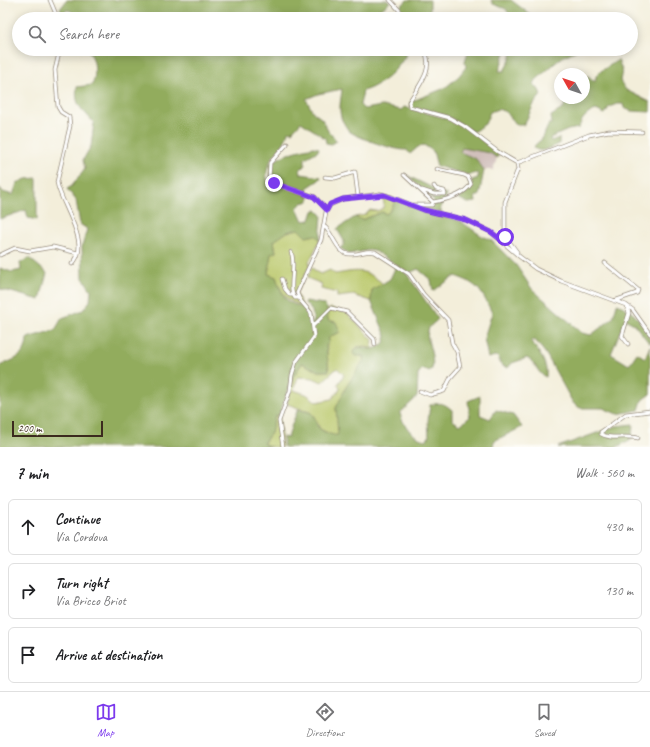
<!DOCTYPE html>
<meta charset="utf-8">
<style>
:root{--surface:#fff;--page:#f6f6f6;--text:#202124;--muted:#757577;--line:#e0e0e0;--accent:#7c3aed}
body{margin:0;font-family:Caveat,sans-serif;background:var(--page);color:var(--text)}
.compass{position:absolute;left:554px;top:68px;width:36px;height:36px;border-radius:50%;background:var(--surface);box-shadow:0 2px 10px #0003;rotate:310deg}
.scale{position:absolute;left:12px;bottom:10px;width:91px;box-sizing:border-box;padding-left:4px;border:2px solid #3b2a1e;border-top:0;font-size:11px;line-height:14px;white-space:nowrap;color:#3b2a1e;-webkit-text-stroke:3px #fdfcf7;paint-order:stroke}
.stop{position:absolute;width:12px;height:12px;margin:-9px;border:3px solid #7c3aed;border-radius:50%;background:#fff}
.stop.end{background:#7c3aed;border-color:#fff;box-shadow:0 1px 4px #0008}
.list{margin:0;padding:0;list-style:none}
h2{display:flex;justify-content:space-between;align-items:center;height:52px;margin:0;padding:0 16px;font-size:17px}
h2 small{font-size:13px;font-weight:400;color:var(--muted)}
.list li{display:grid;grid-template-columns:26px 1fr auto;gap:12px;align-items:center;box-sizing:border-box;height:56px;margin:0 8px 8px;padding:0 8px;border:1px solid var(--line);border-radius:6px}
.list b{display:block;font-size:15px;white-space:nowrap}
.list p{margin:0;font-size:13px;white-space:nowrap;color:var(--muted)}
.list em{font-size:13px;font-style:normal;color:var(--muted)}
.icon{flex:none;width:22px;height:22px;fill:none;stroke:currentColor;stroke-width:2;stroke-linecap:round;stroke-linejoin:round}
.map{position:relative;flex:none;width:650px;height:447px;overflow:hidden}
.search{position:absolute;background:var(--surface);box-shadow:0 2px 10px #0003;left:12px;right:12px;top:12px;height:44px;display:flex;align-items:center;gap:10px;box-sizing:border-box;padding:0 14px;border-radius:22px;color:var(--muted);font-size:15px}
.sheet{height:244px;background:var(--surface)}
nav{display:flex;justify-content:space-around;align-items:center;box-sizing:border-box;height:56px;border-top:1px solid var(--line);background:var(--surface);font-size:11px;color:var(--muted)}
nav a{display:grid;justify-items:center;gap:2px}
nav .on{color:var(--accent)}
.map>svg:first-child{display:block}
.industrial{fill:#d1c0bc}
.green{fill:#b9c769;stroke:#7a7844;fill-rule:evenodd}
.forest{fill:#92ac5d;stroke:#666b3e}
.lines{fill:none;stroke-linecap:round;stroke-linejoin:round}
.minor-casing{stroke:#978c7c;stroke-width:4.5}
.minor{stroke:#fff;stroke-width:3}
.route{stroke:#7c3aed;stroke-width:5}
</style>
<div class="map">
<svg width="650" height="447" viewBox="0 0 650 447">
<rect width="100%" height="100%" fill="#fdfcf7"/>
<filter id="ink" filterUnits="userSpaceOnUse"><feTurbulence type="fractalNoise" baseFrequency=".025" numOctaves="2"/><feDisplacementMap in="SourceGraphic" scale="8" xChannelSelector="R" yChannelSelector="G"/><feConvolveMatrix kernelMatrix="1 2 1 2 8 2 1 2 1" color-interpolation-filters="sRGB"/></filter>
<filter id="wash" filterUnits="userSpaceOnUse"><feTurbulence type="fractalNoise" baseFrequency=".012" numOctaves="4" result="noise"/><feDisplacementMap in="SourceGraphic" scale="16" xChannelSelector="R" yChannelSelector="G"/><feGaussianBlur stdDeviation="0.9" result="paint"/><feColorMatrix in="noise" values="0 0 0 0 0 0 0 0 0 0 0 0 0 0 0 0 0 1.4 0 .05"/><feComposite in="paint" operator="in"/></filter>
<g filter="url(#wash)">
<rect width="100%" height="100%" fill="#f3eeda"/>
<path class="industrial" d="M462,148L490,153L497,158L493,170H484L476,159L460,152Z"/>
<path class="green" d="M380,195L396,200L390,211L386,214L382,212L362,220L355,217L365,215L370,210L377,211L383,208L384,202Z
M298,229L306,237L315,235L320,240L309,262L310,265L296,293L302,305C287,303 280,291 276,277L268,274L271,254L276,252L274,241L287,232Z
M312,267L316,272L321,274L330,270L335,274C357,271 364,267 383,284L372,290L371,301L353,295L337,297V293L321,289L322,284L307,278Z
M331,308L347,313L373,340L372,349L366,346L357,347L364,360L336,408L339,435L334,436L320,429L315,418L310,412L287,404L293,377L302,363L318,371H329C328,359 325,348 328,337L340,332L328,320L327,311ZM337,368L344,375L338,384L340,389L332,399L317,402L306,394L293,390L298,377L313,378L322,382Z
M275,415H279L282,447H271L263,444L271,433Z"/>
<path class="forest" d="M67,0H388L390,2L383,8L370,13L372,19L387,18L399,13L403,19H79L71,11L67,10L62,13L60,9Z
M407,0H430V12L406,15L400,7Z
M491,0H511L536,19H509V14L506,9L493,4Z
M88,49H404L407,53C397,71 382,85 363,91L360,105L364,109L382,106L401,110L404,107L449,119L464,126L499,154L497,158L490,153L462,148L460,152L476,159L484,170L479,196H475L476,202L468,203L458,198L471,189L472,180L478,178V173L468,175L437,166L433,151L424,145L418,147L410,154L407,150C396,151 358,138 349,131C347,129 344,123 342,120C338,110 341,100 342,89L318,94L306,99L313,112L322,119L328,131L337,141L331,144L326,143L325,138L301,122L292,132L288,131C284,154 264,155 267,180L273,184L309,196V201L302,203L297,208L303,221L310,220L313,211L317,210L322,215L320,240L315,235L306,237L298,229L287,232L274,241L276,252L271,254L268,274L276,277C278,284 282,295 287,300C300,311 305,299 310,322H314L312,311L305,303L306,301L323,304L327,308L328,320L336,322L340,332L329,337V342L326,346L329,371H318L302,363L293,377L279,415L275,416L271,433L263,443L271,447H0V366C15,358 26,358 27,338L55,330L62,318L83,310L90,301L91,290L83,278L82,247L87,229L80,224L76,200L67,189L72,186L85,169L83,160L91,146L94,123C83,109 74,107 77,87L92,85C96,78 96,62 91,55C90,53 88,51 88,49Z
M469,49H506L499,71H504L511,58L512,49H579L562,57L536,80L534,84L539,90L541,95L534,104L524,125H517L506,112L498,109L490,112L485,124L473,132C462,124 451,117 438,113C428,110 419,110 410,106V102L445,88L459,76L466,67L465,61Z
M618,60L622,70L620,81L626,90L650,102V112L631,111L624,108L623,104H617L609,107L605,114L596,110C587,113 581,119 579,128L568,130L550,138L551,141L559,138V144C552,147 541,154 534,148L535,145L542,139L549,124H552L551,116L564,108L565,98H584V77L588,76L595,82L596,76L601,71Z
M314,147L319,148L318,151L305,158V165L300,170L301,174L321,177L319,180L307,188L308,194L271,180L270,164C282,154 299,150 314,147Z
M408,176L447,195L440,208L442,213L424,209L416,205L430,207L434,204V201Z
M37,178V220L28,218L26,210L0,219V188L3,192L13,195L17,183L26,179Z
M396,200L424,211L460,221L482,236L490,239L516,265L532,289L582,333L591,335L613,318L617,304C632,309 650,328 650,344L634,324L625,319L611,354L629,365L637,353L645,358L650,346V394L642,400L639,410L617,414L603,408H580L573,403L546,354L535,340L531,341C539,353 548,363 546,377C537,374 536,362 527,358L512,363L508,368L501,365L498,357L495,356L488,358L484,338L492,313C482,292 479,284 455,276L433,291L431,280L418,269L409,273L375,251L370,250L349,254L340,248L344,245V241L337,229L355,217L362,220L382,212L386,214L390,211Z
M29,258L47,273L40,300L0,289V268L12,272L21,270L20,263Z
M396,266L407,274L438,319C435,323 431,324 429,328C423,338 436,354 432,369L429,371L422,369L418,374L417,397L400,413C402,424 414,439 426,440L429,437L428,421L430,405C441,402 444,403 452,410V420L460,425L470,417L468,401L480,396V415L490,419L496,410L513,415L522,427L494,441L493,447H284L283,437L288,438L292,424L298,409C302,411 308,411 311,413C316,417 315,422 318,427C322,432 333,436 338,435L336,408L346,387L364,360L363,356H355L353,353L354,350C362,344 365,349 372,349C376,349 381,345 384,343L386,336L371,301L372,290L390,279Z
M633,424L632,439L617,447H558L616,426Z"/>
</g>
<g filter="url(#ink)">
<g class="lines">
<g class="minor-casing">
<path id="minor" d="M50,0L58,19
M390,0L407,19
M60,49L55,70L58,107L61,112L69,117L70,126L57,182C60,204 93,244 72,264
M424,49C435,69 419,85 409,102L410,107L450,118L464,126L498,152L517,163L518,169L505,202V232L504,242
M287,144L270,163L269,179L274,183L315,197L327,210
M517,163L589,135L609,131L642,132
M404,175L433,202L432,205H409
M325,177L335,178L355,172L358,196
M422,190L434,194H445L444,191L436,189L434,186
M433,202C446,200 464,195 471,184L468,177L464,175L437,169
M325,227C333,234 337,254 350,254C358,255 366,250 375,252L409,274L424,295L448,320L452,343L457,352L460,367L451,377L444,391L430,395L420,391
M505,236L517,252
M291,252C297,265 287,289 295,298H299
M0,255L15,248L30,251L53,247L78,253
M605,263L638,290L637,293L614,301
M282,279L285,289L290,295H293
M627,306L629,313L622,336L628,344
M313,326L331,308L347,312L374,339L375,345
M638,438C626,435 610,440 601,434V432L626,414L650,411
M283,447L279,421L290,391L292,375L296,362L314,337L311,313L300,300L297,293L321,240L326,212L330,205L343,199L380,194L392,197L424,210L466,220L491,232L520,257L536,269L561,281L626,305L633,310L650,334"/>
</g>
<use href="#minor" class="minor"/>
</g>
</g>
<g class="lines" filter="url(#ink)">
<path class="route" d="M274,183L314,197L327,210L330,204L343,199L384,195L424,210L466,220L491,232L504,242L505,237"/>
</g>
</svg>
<svg class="compass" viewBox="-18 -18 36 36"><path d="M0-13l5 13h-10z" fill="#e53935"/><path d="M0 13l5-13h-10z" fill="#757577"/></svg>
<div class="scale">200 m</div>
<div class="stop" style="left:505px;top:237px"></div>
<div class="stop end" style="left:274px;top:183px"></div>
<div class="search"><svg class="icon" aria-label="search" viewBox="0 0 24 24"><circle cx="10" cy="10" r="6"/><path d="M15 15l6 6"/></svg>Search here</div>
</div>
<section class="sheet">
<h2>7 min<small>Walk · 560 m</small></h2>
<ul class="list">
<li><svg class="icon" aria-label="ahead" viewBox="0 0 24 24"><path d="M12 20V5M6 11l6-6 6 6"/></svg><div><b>Continue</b><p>Via Cordova</p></div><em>430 m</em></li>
<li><svg class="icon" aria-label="right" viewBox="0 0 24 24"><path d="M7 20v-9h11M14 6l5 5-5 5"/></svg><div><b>Turn right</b><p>Via Bricco Briot</p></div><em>130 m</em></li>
<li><svg class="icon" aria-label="arrive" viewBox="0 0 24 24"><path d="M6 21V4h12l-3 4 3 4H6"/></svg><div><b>Arrive at destination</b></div></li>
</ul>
</section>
<nav>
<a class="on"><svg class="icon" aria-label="map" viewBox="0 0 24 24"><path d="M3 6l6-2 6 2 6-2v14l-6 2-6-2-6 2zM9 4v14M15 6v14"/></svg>Map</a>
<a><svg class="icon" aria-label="directions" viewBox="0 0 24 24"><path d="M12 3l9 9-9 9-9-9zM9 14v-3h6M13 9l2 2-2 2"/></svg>Directions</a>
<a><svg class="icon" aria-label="saved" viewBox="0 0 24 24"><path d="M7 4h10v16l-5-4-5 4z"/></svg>Saved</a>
</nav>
